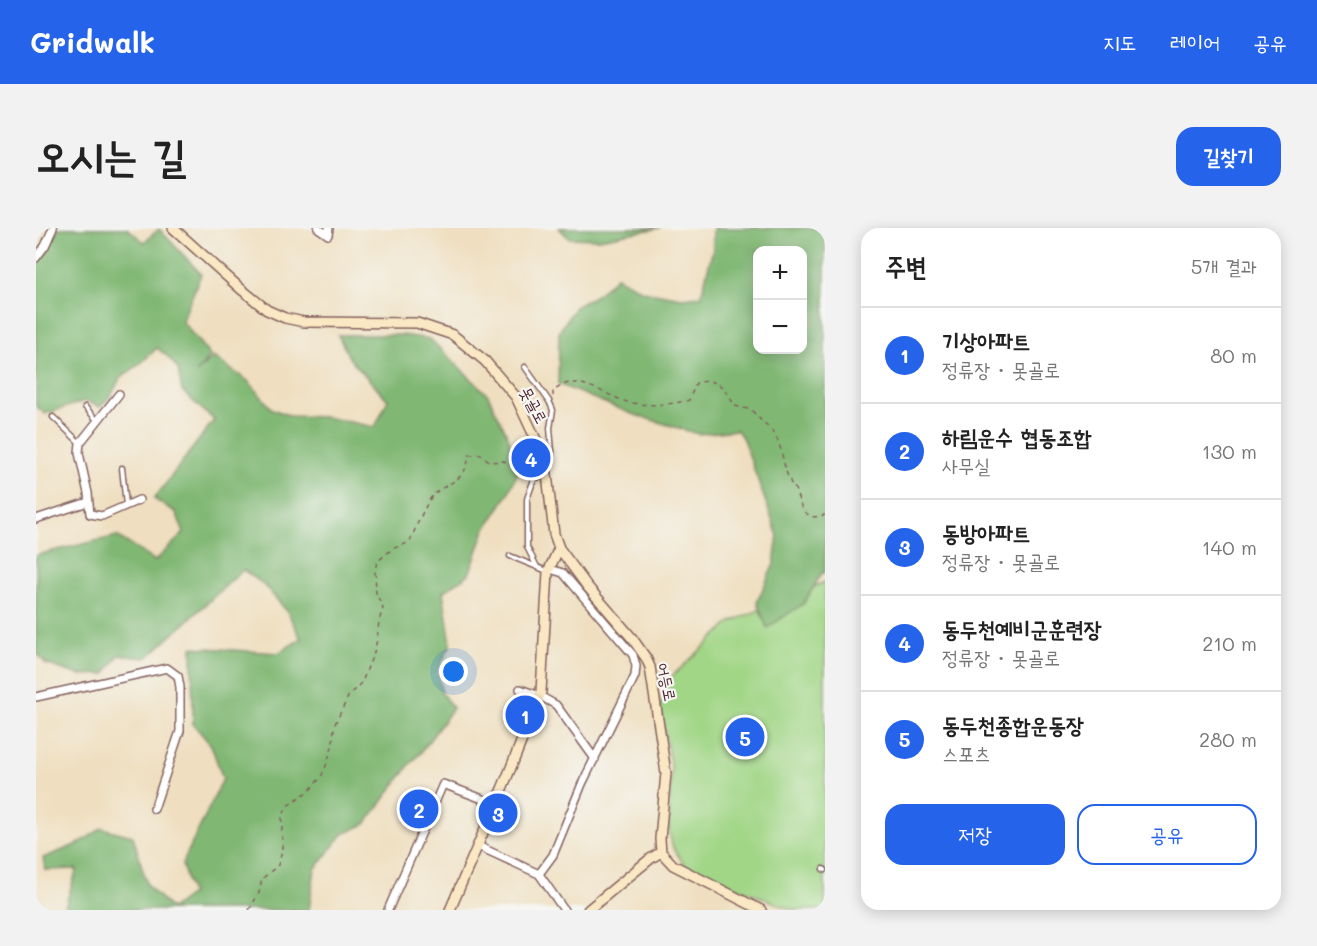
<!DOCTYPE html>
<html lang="ko">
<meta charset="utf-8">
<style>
:root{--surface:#fff;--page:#f2f2f2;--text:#222;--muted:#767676;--line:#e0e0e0;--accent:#2563eb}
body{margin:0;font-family:Mali,"Poor Story",sans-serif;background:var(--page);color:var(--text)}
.controls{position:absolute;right:18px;top:18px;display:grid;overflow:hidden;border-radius:12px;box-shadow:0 3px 15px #0003}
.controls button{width:54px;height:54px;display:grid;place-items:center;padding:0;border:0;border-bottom:2px solid var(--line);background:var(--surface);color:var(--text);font:30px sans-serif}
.you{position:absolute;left:418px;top:444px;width:21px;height:21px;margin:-15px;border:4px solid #fff;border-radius:50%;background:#1a73e8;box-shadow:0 0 0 9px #1a73e833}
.badge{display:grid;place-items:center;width:39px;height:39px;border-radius:50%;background:var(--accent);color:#fff;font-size:20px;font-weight:700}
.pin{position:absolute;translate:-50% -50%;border:3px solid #fff;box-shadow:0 2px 6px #0006}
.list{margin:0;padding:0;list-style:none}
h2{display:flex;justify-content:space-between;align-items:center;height:78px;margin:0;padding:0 24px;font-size:26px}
h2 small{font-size:20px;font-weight:400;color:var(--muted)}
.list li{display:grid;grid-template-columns:39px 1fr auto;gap:18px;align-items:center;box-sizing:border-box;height:96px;padding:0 24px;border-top:2px solid var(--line)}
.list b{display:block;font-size:22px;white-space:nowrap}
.list p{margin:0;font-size:20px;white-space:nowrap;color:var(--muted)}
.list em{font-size:20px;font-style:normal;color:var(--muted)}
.actions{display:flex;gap:12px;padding:18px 24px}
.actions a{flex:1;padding:14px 0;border:2px solid var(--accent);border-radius:18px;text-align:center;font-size:21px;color:var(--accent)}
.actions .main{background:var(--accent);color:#fff}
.map{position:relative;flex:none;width:789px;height:682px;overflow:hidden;border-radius:18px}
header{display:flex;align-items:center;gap:36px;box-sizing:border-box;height:84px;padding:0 30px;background:var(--accent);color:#fff}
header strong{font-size:28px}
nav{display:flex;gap:33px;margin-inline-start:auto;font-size:21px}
.intro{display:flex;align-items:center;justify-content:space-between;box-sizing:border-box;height:144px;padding:0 36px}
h1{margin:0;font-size:42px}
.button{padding:15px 27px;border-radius:18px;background:var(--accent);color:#fff;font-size:21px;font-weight:700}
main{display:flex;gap:36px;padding:0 36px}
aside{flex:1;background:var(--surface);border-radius:18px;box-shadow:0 3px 15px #0003}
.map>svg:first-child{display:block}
.green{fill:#a1d686;stroke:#767a58;stroke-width:1.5}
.forest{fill:#80b773;stroke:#656b4f;stroke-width:1.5;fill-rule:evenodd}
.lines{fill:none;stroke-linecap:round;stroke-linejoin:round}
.lane-casing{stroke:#84625f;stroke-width:7}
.street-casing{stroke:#84625f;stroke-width:10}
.secondary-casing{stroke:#84625f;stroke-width:12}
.path{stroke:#84625f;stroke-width:1.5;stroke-dasharray:4.5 4.5;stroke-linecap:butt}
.lane{stroke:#fff;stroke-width:4}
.street{stroke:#fff;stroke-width:7}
.secondary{stroke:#fae7c3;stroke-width:9}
.labels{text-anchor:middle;stroke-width:4.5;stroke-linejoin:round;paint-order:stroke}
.street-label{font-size:16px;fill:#4a1f2b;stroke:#f6f6f2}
</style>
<header>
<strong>Gridwalk</strong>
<nav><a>지도</a><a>레이어</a><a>공유</a></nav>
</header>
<div class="intro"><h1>오시는 길</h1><a class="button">길찾기</a></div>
<main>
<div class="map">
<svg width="789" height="682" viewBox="0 0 789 682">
<rect width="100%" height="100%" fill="#f6f6f2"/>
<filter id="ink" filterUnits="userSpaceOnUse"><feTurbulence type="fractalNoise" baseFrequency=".0167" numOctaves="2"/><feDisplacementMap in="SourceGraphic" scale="12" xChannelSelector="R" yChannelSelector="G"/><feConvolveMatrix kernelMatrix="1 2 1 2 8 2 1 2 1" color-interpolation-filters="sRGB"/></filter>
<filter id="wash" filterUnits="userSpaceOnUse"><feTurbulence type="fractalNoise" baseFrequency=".008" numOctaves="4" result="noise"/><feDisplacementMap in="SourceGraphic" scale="24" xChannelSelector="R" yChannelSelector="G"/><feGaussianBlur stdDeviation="1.35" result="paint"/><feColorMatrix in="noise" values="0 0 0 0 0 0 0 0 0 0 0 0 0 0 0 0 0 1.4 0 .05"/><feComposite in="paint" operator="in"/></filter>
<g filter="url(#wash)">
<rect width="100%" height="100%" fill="#efdfc0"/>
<path class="green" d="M789,354V682H757L650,639L637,620L633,603L635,540L624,478L632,452L695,394Z"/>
<path class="forest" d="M23,0H91L108,14L123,1L165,46L146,93L174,128L160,145L177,129L212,153L236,181L255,188L289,189L339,199L352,172L314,131L302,107H366L394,111L452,167L472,208L482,244L471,268L449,302L433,346L407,364L415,416L401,443L406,466L417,480L385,524L374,536L330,596L307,606L279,641L273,682H28L41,641L9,642L7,630L42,616L66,600L97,608L111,657L135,681L155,666L146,636L187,551L175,517L157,496L156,419L242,425L265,411L251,383L227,356L207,342L111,430L83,427L69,446L43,447L10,436L0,424V327L81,308L119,333L148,305L140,284L118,271L178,192L146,163L142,141L131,128L121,120L104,136L84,150L76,166L64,179L49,173L9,186L0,178V30L10,25Z
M523,0H624L563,11L533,10Z
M677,0H789V345H786L768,375L731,400L721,374L738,336L742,308L707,211L701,202L662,206L596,186L522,156L523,104L539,79L562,66L580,49L607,63L646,70L665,68L677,21ZM722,22H766V122H722Z"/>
</g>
<g filter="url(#ink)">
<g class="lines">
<g class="lane-casing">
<path id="lane" d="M489,139L513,173L517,182L514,200L516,224L512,240
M49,179L61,192
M17,189L43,214
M86,240L90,277
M474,328L511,343
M501,339L491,319V271L498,251L510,246
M787,641L789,642"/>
</g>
<g class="street-casing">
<path id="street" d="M282,0L292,7L293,0
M0,30L9,18L17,0
M83,166L44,215L43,225L52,265L54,286L66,288L103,272
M0,291L52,274
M484,461L504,468L520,477L559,531
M0,469L131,440L142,448L144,459V503L118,581
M442,618L503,646
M503,646L517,627L546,556L599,448L600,438L597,427L527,345L514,341
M503,646L528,682
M352,682L407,556L460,576"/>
</g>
<g class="secondary-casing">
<path id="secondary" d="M137,0L205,61L231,82L249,90L268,94L381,95L417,107L449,133L480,169L502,216L511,246L518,306L523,320L551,358L596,410L610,430L614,439L630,545L624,611L625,624L637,637L725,682
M414,682L474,542L505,464L512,344L523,320
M552,682L614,631L625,624"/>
</g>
<path class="path" d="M517,168V163C522,160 529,155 534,155C549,153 574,168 588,173C606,179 635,177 653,172L660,155C683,149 688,160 699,178L716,182C723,193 733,196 740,209C747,222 747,240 754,253C757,261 756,254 759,261C763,271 764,284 775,288C779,290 785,288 789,287
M213,682L223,665L226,651L242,637L246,624V590L251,578L274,562L285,549L290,538L297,516L298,498L313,467L326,454L338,424L341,412L343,393L347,380L340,365L339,341L342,333L356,321L374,314C378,303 390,275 397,267C413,252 430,255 433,227L445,226L454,234L468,233L492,247"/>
<use href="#lane" class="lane"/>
<use href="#street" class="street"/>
<use href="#secondary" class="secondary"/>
</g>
</g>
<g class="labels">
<g class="street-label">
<text transform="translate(498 177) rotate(62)" y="6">못골로</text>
<text transform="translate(631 454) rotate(78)" y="6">어등로</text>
</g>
</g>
</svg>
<div class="controls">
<button>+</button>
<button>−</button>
</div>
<div class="you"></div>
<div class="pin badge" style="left:489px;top:487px">1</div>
<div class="pin badge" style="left:383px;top:581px">2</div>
<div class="pin badge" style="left:462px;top:585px">3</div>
<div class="pin badge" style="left:495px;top:230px">4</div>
<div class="pin badge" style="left:709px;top:509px">5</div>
</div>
<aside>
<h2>주변<small>5개 결과</small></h2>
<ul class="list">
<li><span class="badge">1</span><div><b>기상아파트</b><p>정류장 · 못골로</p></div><em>80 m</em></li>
<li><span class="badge">2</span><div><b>하림운수 협동조합</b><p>사무실</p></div><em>130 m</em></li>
<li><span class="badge">3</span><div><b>동방아파트</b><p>정류장 · 못골로</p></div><em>140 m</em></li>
<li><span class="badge">4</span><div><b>동두천예비군훈련장</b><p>정류장 · 못골로</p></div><em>210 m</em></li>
<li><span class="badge">5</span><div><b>동두천종합운동장</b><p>스포츠</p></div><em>280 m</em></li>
</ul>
<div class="actions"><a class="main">저장</a><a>공유</a></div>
</aside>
</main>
